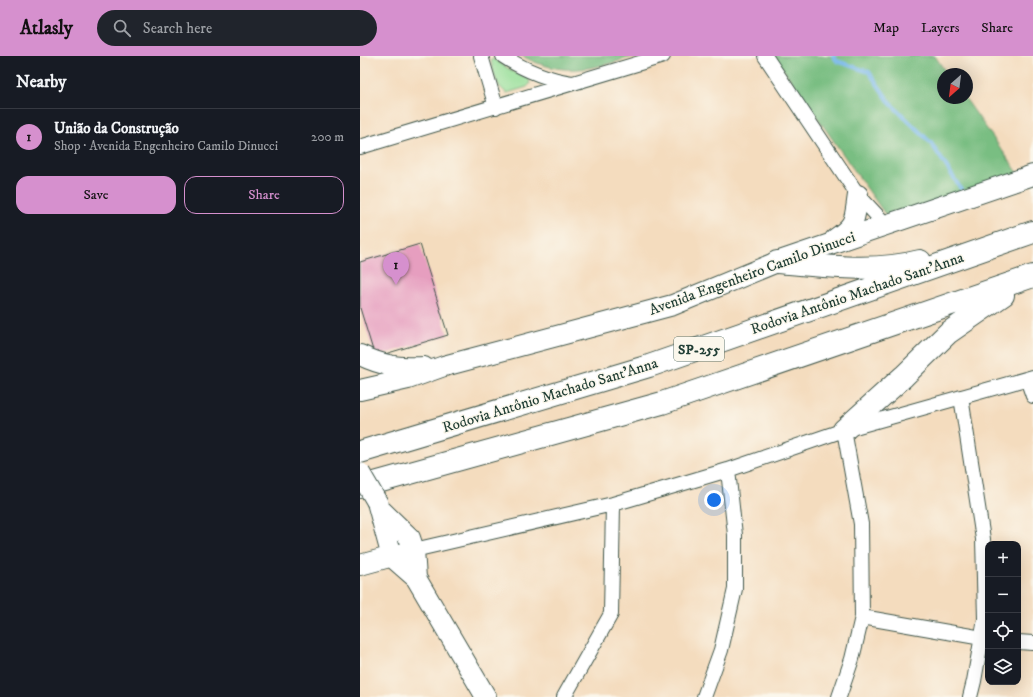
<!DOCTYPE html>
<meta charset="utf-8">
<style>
:root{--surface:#171b24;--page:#20242c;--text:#f1f3f6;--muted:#9ea1a6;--line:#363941;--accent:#d690ce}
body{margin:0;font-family:"IM FELL DW Pica",serif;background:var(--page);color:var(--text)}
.controls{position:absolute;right:12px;bottom:12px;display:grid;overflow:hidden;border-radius:8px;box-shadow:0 4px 16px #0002}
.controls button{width:36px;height:36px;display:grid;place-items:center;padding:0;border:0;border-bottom:1px solid var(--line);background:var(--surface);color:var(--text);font:20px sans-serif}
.compass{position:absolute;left:577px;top:12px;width:36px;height:36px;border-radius:50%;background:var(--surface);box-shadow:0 4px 16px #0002;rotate:208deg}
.you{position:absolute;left:354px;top:444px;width:14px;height:14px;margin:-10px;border:3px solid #fff;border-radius:50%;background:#1a73e8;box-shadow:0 0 0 6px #1a73e833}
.badge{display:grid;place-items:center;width:26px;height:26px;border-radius:50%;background:var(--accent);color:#111;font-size:13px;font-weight:700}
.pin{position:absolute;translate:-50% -33px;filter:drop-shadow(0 1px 2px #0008)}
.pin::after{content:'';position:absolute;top:21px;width:14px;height:12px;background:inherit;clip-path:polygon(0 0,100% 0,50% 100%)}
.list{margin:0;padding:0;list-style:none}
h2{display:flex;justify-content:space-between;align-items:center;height:52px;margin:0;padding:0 16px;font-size:17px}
h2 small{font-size:13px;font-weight:400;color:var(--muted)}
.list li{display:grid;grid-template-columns:26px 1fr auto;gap:12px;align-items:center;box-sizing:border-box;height:56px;padding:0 16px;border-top:1px solid var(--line)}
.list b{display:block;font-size:15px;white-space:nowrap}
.list p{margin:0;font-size:13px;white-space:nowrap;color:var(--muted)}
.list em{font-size:13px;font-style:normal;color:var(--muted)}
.actions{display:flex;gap:8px;padding:12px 16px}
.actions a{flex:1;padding:9px 0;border:1px solid var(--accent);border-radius:12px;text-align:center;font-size:14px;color:var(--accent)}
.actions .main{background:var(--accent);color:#111}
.icon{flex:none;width:22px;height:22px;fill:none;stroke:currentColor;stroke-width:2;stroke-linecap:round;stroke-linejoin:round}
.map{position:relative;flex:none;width:673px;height:641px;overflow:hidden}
header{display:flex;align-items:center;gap:24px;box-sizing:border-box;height:56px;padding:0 20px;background:var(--accent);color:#111}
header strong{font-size:19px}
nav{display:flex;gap:22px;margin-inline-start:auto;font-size:14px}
.search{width:280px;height:36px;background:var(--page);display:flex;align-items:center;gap:10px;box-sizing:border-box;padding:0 14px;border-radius:22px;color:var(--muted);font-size:15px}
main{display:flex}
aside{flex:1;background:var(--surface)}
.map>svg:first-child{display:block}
.green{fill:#97df9a;stroke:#5b8e67}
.forest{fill:#79be82;stroke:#4c7e5b}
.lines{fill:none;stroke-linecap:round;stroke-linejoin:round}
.stream{stroke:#76b7eb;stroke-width:4}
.building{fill:#e69ebf}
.street-casing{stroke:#3f5549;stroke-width:16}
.secondary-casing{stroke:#3f5549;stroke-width:22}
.highway-casing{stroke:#3f5549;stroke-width:24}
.street{stroke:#fff;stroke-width:14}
.secondary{stroke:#fff;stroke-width:20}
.highway{stroke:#fff;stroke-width:22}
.secondary-bridge-casing{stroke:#3f5549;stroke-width:22;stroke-linecap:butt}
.secondary-bridge{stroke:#fff;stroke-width:20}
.labels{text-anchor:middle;stroke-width:3;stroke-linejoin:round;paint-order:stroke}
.shield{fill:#fbf7ec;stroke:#61756b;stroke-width:1}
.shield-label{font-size:14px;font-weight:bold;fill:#1f3d34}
.street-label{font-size:15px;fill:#1f3d34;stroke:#fbf7ec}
</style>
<header>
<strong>Atlasly</strong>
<div class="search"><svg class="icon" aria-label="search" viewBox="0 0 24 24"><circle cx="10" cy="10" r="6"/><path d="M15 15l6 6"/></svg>Search here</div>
<nav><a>Map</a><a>Layers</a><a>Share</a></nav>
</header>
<main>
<aside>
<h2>Nearby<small></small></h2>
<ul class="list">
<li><span class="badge">1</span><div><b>União da Construção</b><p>Shop · Avenida Engenheiro Camilo Dinucci</p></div><em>200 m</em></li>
</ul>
<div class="actions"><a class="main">Save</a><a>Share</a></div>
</aside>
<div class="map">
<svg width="673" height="641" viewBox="0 0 673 641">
<rect width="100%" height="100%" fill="#fbf7ec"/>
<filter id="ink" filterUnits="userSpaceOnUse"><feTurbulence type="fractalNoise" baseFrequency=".025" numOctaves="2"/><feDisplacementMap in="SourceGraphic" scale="8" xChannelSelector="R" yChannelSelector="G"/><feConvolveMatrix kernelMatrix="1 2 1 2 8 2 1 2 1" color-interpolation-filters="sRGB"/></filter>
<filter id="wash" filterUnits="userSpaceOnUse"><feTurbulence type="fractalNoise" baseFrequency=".012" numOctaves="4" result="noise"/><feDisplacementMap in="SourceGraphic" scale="16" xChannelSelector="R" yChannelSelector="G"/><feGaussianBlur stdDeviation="0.9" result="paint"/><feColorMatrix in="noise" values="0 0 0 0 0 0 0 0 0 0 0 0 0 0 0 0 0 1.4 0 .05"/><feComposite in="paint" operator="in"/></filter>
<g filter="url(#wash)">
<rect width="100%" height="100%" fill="#f4dcbe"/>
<path class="green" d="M132,2L157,18L169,23L170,28L167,31L147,37C135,30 134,17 131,4Z"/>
<path class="forest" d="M162,0H275C233,13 203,22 162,0Z
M414,0H575L587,18H583V42H605L661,121L535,167L525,158Z"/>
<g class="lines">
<path class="stream" d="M473,0L477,5L509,16L531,48L571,87L601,133"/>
</g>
<g id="blocks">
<path class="building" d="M60,188L88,279L15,301L0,252V206Z"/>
</g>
</g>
<g filter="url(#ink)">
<use href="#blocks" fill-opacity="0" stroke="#3f5549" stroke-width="1"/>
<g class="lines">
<g class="street-casing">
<path id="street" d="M121,0L136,51
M143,0C164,14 186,23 212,27
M405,0L498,139L525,168
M0,91L303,0
M667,323L673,340
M601,341L623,483L625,563L614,625L610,641
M54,494L253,448L368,414L484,374
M502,561L628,583
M658,586L673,587
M204,641L251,558L253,448
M344,641L361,594L375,533V479L368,414
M479,641L492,603L502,561L501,468L484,374L673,321"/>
</g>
<g class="secondary-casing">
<path id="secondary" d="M475,183C497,168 494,164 498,139
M0,299C23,310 39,312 64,311
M0,334L48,323L84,310L313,249L417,206L673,119
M17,446L32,501L56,522L126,641
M21,454L50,482L54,494L56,522
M0,509L44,497"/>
</g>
<g class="highway-casing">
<path id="highway" d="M417,206C464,210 514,217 560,205
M484,374L544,320L588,277L643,239
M0,396L289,310L673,176
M0,431L302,347L673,220"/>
</g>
<use href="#street" class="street"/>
<use href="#secondary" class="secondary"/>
<use href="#highway" class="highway"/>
<g class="secondary-bridge-casing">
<path id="secondary-bridge" d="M0,417L17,446"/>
</g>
<use href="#secondary-bridge" class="secondary-bridge"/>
</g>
</g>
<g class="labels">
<rect class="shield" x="314" y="281" width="50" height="24" rx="3"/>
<g class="shield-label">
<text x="339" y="298">SP-255</text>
</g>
<g class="street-label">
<text transform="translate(392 217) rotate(-20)" y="5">Avenida Engenheiro Camilo Dinucci</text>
<text transform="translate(497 237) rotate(-19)" y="5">Rodovia Antônio Machado Sant'Anna</text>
<text transform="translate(190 339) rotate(-17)" y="5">Rodovia Antônio Machado Sant'Anna</text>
</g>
</g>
</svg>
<div class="controls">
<button>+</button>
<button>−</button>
<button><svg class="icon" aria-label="locate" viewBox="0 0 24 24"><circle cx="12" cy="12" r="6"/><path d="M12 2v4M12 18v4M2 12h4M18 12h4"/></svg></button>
<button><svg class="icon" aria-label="layers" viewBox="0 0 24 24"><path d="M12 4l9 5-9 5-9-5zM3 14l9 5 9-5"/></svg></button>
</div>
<svg class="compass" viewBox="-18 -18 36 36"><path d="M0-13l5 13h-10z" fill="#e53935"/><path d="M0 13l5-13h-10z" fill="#9ea1a6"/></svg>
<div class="you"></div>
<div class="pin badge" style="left:36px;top:229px">1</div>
</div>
</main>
